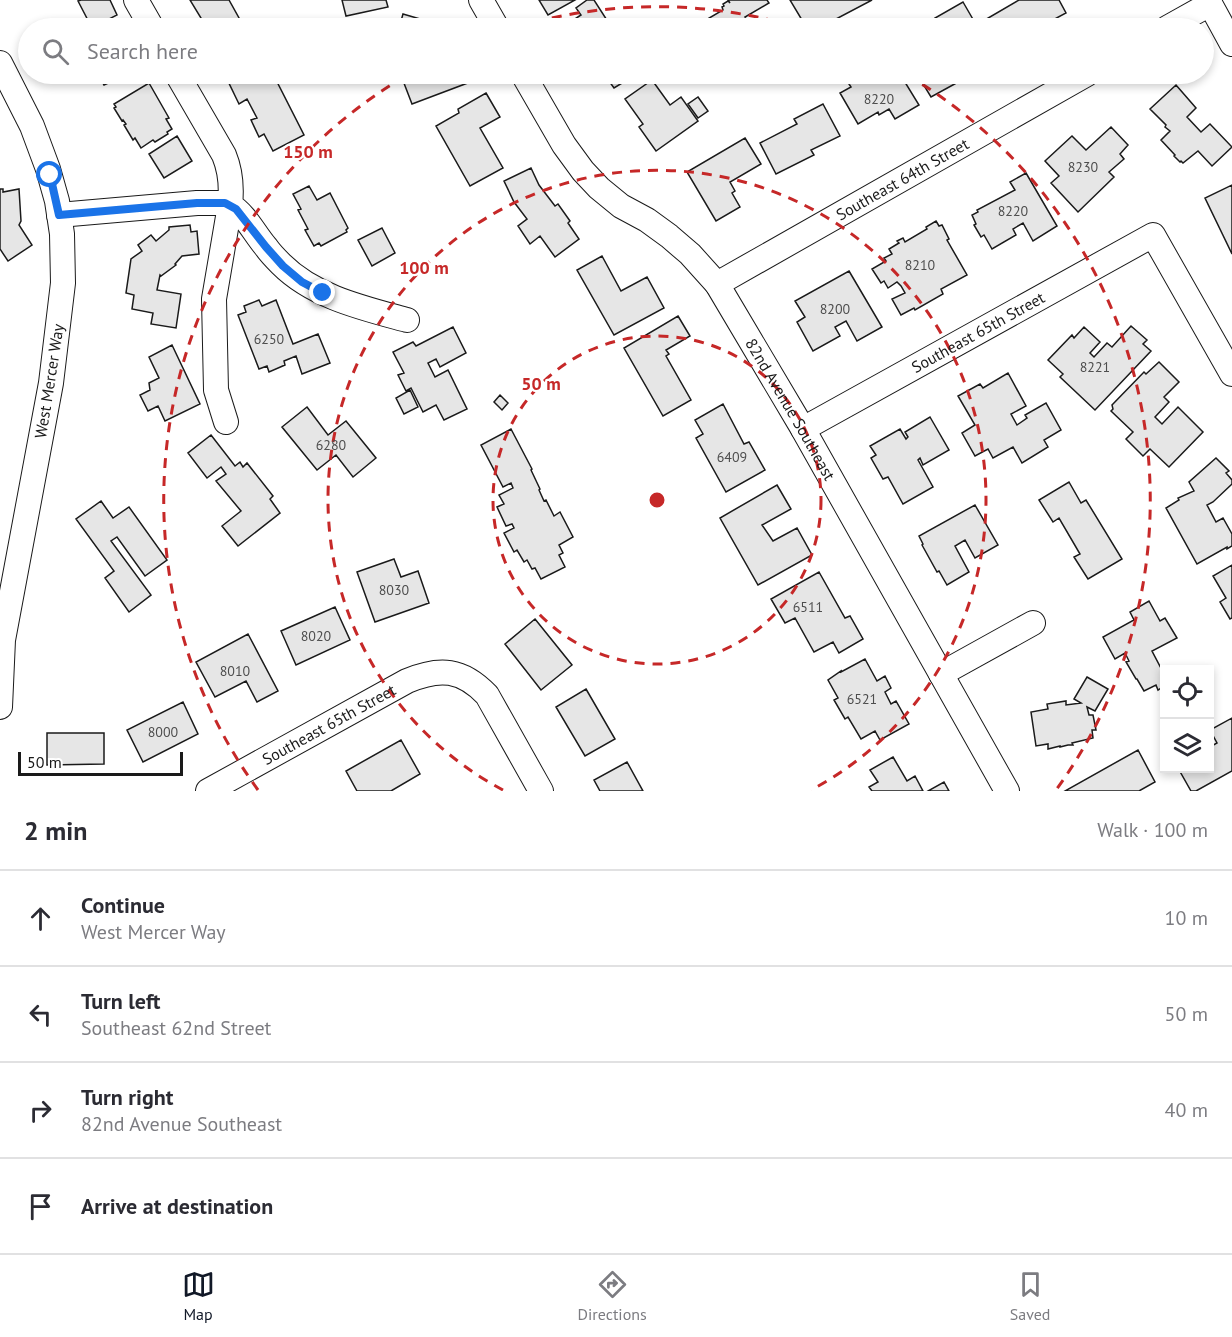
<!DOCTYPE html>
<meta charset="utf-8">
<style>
:root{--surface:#fff;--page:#f7f7f7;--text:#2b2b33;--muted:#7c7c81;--line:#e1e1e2;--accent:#111827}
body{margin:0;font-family:"PT Sans",sans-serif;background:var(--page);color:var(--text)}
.controls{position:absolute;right:18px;bottom:18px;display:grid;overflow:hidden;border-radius:0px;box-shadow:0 3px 9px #0003}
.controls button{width:54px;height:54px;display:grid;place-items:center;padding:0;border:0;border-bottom:2px solid var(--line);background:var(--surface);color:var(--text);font:30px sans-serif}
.scale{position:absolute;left:18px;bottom:15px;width:165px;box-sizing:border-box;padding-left:6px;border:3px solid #1a1a1a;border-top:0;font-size:16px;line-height:21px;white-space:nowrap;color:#1a1a1a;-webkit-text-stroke:4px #fff;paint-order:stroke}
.stop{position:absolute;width:18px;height:18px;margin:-14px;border:4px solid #1a73e8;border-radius:50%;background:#fff}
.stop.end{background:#1a73e8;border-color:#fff;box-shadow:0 2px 6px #0008}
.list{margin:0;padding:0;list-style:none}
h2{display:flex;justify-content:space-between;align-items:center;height:78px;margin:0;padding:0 24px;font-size:26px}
h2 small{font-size:20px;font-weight:400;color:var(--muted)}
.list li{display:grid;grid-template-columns:39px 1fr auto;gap:18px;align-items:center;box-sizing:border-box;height:96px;padding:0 24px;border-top:2px solid var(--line)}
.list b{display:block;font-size:22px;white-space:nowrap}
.list p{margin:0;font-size:20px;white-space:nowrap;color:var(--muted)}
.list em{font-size:20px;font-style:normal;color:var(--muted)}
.icon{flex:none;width:33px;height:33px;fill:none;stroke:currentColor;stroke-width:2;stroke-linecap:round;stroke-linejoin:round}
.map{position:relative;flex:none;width:1232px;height:791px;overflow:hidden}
.search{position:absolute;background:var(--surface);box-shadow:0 3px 9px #0003;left:18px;right:18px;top:18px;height:66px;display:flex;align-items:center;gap:15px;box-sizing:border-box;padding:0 21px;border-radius:33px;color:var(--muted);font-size:22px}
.sheet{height:462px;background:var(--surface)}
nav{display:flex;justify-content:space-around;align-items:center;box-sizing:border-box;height:84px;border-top:2px solid var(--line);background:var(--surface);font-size:16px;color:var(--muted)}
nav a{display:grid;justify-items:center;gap:3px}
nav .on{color:var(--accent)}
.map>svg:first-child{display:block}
.building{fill:#e6e6e6;stroke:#1a1a1a;stroke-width:1.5}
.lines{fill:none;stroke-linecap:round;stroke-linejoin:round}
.minor-casing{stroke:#1a1a1a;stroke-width:26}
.minor{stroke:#fff;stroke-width:24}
.route{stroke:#1a73e8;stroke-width:8}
.ring{fill:none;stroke:#c62828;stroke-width:3;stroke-dasharray:10 8}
.labels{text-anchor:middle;stroke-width:4.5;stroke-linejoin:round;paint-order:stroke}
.number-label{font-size:14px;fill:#4d4d4d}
.street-label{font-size:16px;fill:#1a1a1a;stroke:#fff}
.centre{fill:#c62828;stroke:#fff;stroke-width:3}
.ring-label{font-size:18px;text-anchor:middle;font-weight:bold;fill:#c62828;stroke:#fff;stroke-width:4.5;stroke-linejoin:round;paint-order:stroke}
</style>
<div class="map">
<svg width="1232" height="791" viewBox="0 0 1232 791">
<rect width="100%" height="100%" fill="#fff"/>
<path class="building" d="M81,0H110L117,15L105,21L108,28H93L99,25H98L92,28L78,1Z
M190,0H229L244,27L242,28H207Z
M342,0H386L388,7L346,16Z
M539,0H575L548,15Z
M587,0H594L612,28H561L581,15L576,8Z
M728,0H767L769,3L745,17L752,28H702L699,24L723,10L722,7L724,6L723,4L728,1L730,3Z
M790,0H872L819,28H802L801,27L805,25Z
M1019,0H1059L1066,13L1038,28H988L983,21Z
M963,2L978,28H941L935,18Z
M403,14L434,23L433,28H399Z
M98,74H128L104,85Z
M232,74H273L304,135L273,151L264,134L259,137L251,120L257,118L247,99L239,104L226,77Z
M389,74H470L473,81L412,104L402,78L392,82Z
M604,74H637L614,88Z
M740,74H762L746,83Z
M868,74H900L919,105L895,119L889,109L879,115L878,112L858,124L840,93L851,87L849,84Z
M917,74H983L974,78L971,75L931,97Z
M652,80L670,105L681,97L698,121L656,151L639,127L643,124L625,99Z
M149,83L169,118L166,119L172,129L167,132L168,134L155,142L153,140L141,148L135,138L133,140L124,125L126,124L123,120L122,121L114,108L116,107L114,104Z
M1176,85L1196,108L1187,117L1201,132L1210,124L1232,147L1212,166L1198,151L1183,163L1181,161L1180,162L1174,156L1175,155L1161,140L1170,131L1165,127L1166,125L1150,109Z
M486,93L500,117L480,128L503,168L470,186L436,126L459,113L458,109Z
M698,97L708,111L698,118L688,104Z
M823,104L840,136L811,150L814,155L776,174L760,143L797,124L794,119Z
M1111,127L1128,145L1120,154L1124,159L1109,172L1114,177L1078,212L1051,183L1059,176L1045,161L1072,136L1086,150Z
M177,136L192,161L164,178L149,154Z
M745,138L761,164L730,182L735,191L732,193L740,207L716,221L687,172Z
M531,168L539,185L555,206L558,204L570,221L568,223L579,239L555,257L540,236L530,244L518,226L527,219L514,202L504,181Z
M1026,173L1057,226L1033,241L1023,223L1013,229L1016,235L992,249L984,235L981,237L974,225L976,224L972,215L978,212L977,210L1015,190L1010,182Z
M1232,185V254L1205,198Z
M309,186L317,200L330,193L348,228L346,230L347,232L321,246L319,243L314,246L305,230L308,229L298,210L301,209L293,194Z
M0,189H3V192L19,189L21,221L19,225L32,245L8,261L0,249Z
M936,221L939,226L942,225L949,239L947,240L967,275L941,289L943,294L915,310L914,308L901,315L892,299L905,293L901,286L897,282L888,288L884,281L881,283L872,269L886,261L884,258L892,254L889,249L899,243L897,241L903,238L905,242L927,229L926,227Z
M190,225L191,232L197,231L199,254L182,256L175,264L176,265L161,276L160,275L157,290L181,294L176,328L151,324L153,313L132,309L134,295L126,293L131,259L142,251L138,245L151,235L156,241L169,230V227Z
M382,228L395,253L372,266L358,240Z
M602,256L621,291L647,277L664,308L614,335L577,270Z
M849,271L882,327L857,341L846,321L835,327L840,336L813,351L797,322L805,317L795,301Z
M259,300L262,306L276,300L293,344L318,334L330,363L302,374L296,356L284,361L285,365L269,372L267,366L259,369L238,315L246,312L244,306Z
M678,316L690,336L666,350L669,354L666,356L691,400L663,416L624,348Z
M1131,326L1147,340L1143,344L1151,351L1095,410L1060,377L1063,374L1048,360L1072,335L1074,338L1084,327L1100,342L1090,353L1094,357L1107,343L1112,347Z
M453,327L466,353L440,367L436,359L428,363L435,377L448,370L467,409L444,420L436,405L423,412L411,388L406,391L398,375L404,373L393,352L413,342L416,346Z
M172,345L200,404L165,421L158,406L148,411L140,395L150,390L149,383L159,378L149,357Z
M1159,362L1179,382L1164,397L1169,402L1155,417L1162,424L1178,407L1203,432L1169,467L1150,449L1143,456L1126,439L1133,432L1111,411L1113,409L1112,405L1144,372L1146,374Z
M1008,373L1026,406L1011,414L1017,425L1027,418L1025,415L1046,403L1061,430L1044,440L1048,447L1022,463L1013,447L993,458L988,449L975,456L962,433L975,425L958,396L980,384L983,388Z
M410,390L418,407L404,414L396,398Z
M500,395L508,403L502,410L494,402Z
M723,404L744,444L749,442L765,470L726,492L696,438L703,434L695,420Z
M307,407L328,435L346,421L376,458L353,477L336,455L317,470L282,427Z
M930,417L949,450L923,465L920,458L918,460L933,487L903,504L888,477L883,479L871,458L876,455L870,446L900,429L906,439L908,437L905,432Z
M511,429L532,469L531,470L540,489L539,490L544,501L546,500L554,516L560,512L573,537L559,545L563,553L559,555L565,567L541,579L535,568L532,569L527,560L524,562L517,550L514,552L504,533L514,528L512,524L506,526L497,507L504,504L499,495L513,488L511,483L503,487L481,445Z
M211,435L235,466L240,462L243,467L247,463L273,496L270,499L280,513L238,546L222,526L241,511L216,481L226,474L221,467L207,478L188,453Z
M1216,458L1229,471L1226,473L1232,480V484L1213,502L1207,505L1216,522L1223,518L1232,534V546L1227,549V547L1197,564L1166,508L1179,500L1178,498L1194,491L1189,482Z
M1069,482L1081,503L1086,500L1122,559L1088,579L1074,557L1080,554L1059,518L1053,522L1039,500Z
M777,485L791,509L762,525L773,541L797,528L812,555L758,585L720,518Z
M101,501L113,518L129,507L167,560L145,576L117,537L111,541L151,595L129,612L105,578L114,571L76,519Z
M975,505L998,545L975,558L965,540L955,546L969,572L947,585L939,571L937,572L922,545L923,544L919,536Z
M394,559L401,577L418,571L429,603L375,622L357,572Z
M1232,565V618L1230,619L1220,602L1226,598L1213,576Z
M819,572L845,618L850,616L863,639L839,653L833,642L814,652L795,618L785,623L771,599Z
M1149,601L1160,621L1165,618L1177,638L1152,651L1164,674V686L1158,690L1156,685L1144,691L1137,679H1136L1126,662L1129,661L1125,653L1115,659L1103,637L1134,620L1130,612Z
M335,607L350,640L296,665L281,631Z
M535,619L572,665L541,690L505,644Z
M248,634L278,691L257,702L246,681L215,697L196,662Z
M865,659L877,681L885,676L891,688L885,692L891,704L896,701L909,724L880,740L875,731L861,739L848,717L845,719L834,700L838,698L828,680L841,671V672Z
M1087,677L1108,689L1095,711L1087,707L1089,715H1093L1096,730H1092L1093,738L1072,743L1073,745H1068L1060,747V746L1048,749V744L1036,746L1031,712L1048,709L1047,704L1066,701V705L1081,703L1074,699Z
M586,689L615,739L585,756L556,707Z
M183,702L198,734L143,762L127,730Z
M1232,718V771L1196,791H1191L1178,768H1210V747L1217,743L1210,730Z
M47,733H104V764L47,765Z
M401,740L420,774L391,791H357L346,771Z
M1138,750L1155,782L1139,791H1065Z
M893,757L907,781L915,776L923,791H872L869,787L878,782L870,770Z
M627,762L643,791H600L594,780Z
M944,782L949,791H928Z"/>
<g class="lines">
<g class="minor-casing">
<g id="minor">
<path d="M136,0L152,28"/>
<path d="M481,0L497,28"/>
<path d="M1208,0L1232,44"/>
<path d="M1167,28L1210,4"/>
<path d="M0,63L32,126L48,169L57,201L62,234L63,283L51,383L3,640L0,707"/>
<path d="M177,74L224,155C231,172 232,187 230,205C246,215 254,233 266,247C270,253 276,259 281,264C314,297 363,308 407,320"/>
<path id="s1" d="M523,74L564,145L583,171L599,188L621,206L647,220L669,236L690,254L717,284L803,429L1007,791"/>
<path d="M59,215L197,203H224L230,205L214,299L216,390L226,422"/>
<path id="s2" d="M717,284L1087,74"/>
<path id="s3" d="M803,429L1153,235L1232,374"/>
<path d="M941,674L1033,623"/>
<path id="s4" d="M208,791L407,681C440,667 462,669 487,695L541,791"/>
</g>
</g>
<use href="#minor" class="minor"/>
</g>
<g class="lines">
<path class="route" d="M50,175L59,215L197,203H225L236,209L266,247L283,266L302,282L323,293"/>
</g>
<g class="ring">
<circle cx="657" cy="500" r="164"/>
<path d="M503 790A329 329 0 1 1 811 790"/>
<path d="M258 790A493 493 0 0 1 407 75M517 27A493 493 0 0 1 797 27M907 75A493 493 0 0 1 1056 790"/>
</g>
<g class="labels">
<g class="number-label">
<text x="879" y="104">8220</text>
<text x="1083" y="172">8230</text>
<text x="1013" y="216">8220</text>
<text x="920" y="270">8210</text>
<text x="835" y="314">8200</text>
<text x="269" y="344">6250</text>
<text x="1095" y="372">8221</text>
<text x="331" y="450">6280</text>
<text x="732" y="462">6409</text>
<text x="394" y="595">8030</text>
<text x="808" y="612">6511</text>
<text x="316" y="641">8020</text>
<text x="235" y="676">8010</text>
<text x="862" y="704">6521</text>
<text x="163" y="737">8000</text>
</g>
<g class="street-label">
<text dy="6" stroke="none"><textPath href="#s2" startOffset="213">Southeast 64th Street</textPath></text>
<text dy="6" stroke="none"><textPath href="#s3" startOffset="200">Southeast 65th Street</textPath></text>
<text transform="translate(49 381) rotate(-81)" y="6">West Mercer Way</text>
<text dy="6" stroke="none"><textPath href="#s1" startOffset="436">82nd Avenue Southeast</textPath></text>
<text dy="6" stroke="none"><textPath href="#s4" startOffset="138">Southeast 65th Street</textPath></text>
</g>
</g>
<circle cx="657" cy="500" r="9" class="centre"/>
<g class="ring-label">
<text x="308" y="158">150 m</text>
<text x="424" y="274">100 m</text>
<text x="541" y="390">50 m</text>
</g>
</svg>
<div class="controls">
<button><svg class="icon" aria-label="locate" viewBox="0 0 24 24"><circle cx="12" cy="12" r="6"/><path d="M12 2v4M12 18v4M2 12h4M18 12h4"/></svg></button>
<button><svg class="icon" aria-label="layers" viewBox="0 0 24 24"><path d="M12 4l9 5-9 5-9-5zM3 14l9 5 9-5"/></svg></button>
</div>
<div class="scale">50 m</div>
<div class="stop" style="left:50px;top:175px"></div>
<div class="stop end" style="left:323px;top:293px"></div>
<div class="search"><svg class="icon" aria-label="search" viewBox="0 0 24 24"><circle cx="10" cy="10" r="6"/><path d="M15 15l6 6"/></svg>Search here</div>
</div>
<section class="sheet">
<h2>2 min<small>Walk · 100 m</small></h2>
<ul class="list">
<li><svg class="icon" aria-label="ahead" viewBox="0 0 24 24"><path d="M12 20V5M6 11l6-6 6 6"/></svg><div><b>Continue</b><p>West Mercer Way</p></div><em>10 m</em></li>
<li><svg class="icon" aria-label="left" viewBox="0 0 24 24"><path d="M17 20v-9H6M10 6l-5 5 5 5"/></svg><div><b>Turn left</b><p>Southeast 62nd Street</p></div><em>50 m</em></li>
<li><svg class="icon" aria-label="right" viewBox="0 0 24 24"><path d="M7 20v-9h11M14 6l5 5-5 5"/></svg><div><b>Turn right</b><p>82nd Avenue Southeast</p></div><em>40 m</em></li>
<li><svg class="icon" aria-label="arrive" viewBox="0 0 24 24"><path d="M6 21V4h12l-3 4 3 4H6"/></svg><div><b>Arrive at destination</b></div></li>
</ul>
</section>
<nav>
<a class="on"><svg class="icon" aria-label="map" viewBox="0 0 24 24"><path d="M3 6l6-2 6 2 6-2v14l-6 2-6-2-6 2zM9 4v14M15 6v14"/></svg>Map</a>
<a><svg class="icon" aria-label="directions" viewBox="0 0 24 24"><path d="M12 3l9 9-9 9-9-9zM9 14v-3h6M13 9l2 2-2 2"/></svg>Directions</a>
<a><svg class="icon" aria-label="saved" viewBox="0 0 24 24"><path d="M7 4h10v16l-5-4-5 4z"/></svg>Saved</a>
</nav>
